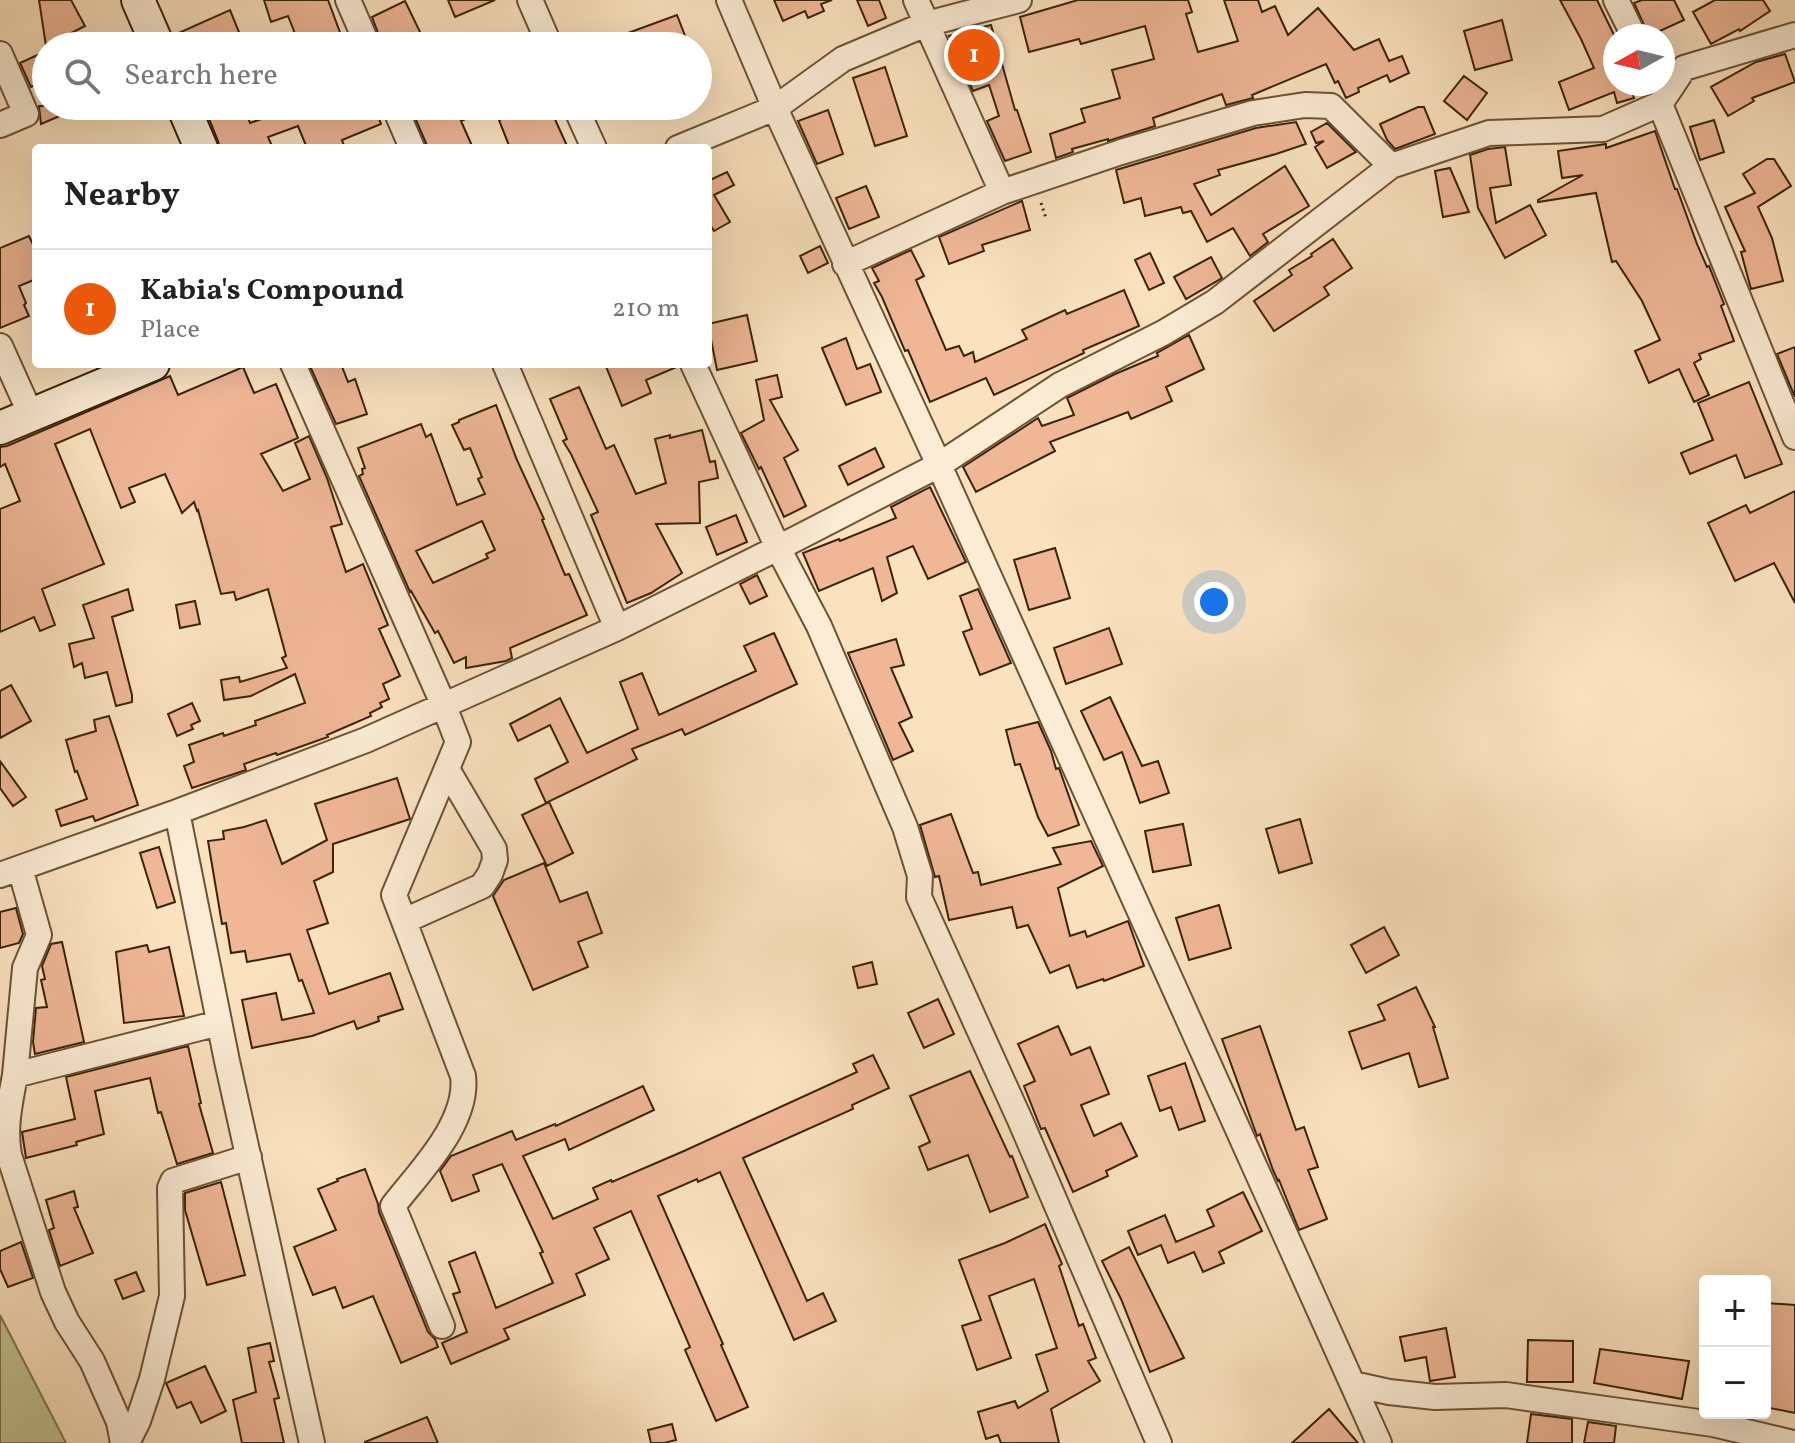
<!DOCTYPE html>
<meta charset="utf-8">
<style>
:root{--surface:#fff;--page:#f2f2f2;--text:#222;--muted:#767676;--line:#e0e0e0;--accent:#ea580c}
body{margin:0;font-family:Vollkorn,serif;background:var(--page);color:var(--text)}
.controls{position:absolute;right:24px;bottom:24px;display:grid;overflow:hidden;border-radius:8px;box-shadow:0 8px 32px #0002}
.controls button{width:72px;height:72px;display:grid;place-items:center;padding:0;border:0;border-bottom:2px solid var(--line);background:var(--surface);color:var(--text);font:40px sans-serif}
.compass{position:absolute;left:1603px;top:24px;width:72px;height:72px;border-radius:50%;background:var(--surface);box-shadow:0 8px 32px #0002;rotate:262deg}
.you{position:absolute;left:1214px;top:602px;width:28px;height:28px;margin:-20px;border:6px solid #fff;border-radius:50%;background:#1a73e8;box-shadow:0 0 0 12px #1a73e833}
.badge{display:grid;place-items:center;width:52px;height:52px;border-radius:50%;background:var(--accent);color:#fff;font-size:26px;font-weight:700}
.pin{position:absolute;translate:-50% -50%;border:4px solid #fff;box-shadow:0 2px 8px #0006}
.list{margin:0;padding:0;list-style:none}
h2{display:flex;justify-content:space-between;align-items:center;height:104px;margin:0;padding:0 32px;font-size:34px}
h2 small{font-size:26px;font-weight:400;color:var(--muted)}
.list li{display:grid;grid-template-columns:52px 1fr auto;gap:24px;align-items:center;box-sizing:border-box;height:120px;padding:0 32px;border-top:2px solid var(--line)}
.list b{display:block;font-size:30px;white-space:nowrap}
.list p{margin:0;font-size:26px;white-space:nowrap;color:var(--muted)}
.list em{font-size:26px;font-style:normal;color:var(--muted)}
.icon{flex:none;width:44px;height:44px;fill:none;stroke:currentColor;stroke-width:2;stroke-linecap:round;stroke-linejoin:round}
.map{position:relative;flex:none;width:1795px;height:1443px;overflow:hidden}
.search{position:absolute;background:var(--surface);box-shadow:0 8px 32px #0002;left:32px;top:32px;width:680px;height:88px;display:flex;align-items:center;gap:20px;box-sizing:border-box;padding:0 28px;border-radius:44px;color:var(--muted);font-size:30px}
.panel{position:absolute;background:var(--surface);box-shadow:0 8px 32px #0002;left:32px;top:144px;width:680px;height:224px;border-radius:8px}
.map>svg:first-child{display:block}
.green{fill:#c0c390;stroke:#7e734c;stroke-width:2}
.building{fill:#f0b797;stroke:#3b2309;stroke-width:2;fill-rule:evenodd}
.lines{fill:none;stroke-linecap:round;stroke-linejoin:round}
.street-casing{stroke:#6b5336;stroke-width:28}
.secondary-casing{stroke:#3b2309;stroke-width:36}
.path{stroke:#3b2309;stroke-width:3;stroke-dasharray:2 4;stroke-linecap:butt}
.street{stroke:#fcecd5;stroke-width:24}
.secondary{stroke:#fcecd5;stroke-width:32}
</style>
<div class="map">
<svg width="1795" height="1443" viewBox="0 0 1795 1443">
<rect width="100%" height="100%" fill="#fbe2bf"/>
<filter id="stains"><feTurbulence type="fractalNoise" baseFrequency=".0025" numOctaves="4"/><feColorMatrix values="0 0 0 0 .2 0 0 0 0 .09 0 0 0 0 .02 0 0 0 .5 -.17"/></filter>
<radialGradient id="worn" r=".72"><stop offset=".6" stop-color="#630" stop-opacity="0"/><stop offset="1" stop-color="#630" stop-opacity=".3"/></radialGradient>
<path class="green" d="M0,1315L66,1443H0Z"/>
<path class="building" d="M39,0H71L85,26L46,46Z
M264,0H328L345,46H300L288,16L271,22Z
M448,0H495L455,17Z
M774,0H832L821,4L824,11L808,18L805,11L783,21Z
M857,0H879L886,18L868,26Z
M1078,0H1188L1192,12L1186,14L1198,52L1238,41L1224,0H1258L1262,12L1275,6L1288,35L1318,8L1354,50L1379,39L1389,61L1402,56L1409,73L1390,82L1387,75L1358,88L1359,92L1346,98L1338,81L1335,83L1326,64L1252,95L1253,98L1226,105L1222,94L1153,118L1155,126L1108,141V139L1072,149L1073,152L1056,158L1050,134L1085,122L1081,109L1120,98L1112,70L1154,59L1145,26L1081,44L1079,39L1029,52L1020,17Z
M1560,0H1597L1615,37V84H1629L1634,98L1617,103L1614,92L1569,110L1559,82L1594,68L1581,39Z
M1642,0H1674L1684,20L1649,36L1634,3Z
M1715,0H1763L1770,11L1740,31L1739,29L1711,44L1693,12Z
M405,1L422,36L403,46H383L372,17Z
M230,10L241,37L222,46H177L174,35Z
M677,15L689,46H598V44Z
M1502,20L1512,60L1475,70L1464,31Z
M991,25L1015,110H1017L1031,152L1005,161L987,121L999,116L989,85L973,91L949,36Z
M46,51V80L31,87L20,63Z
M1785,54L1795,82L1752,98L1754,101L1728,116L1711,87L1756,62Z
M885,67L907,136L875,146L853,78Z
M1464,76L1487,93L1467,120L1444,101Z
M39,106H83L41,124Z
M230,106H244L250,123L284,111L282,106H374L381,124L342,140L345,148H307L298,126L268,137L273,148H220L218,141L207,114Z
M410,106H495L461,121L473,148H428Z
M517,106H549L568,148H510L499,120L520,112Z
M1418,107H1424L1435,134L1395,149L1387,140L1380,124Z
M828,110L843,154L817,164L798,121Z
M1714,120L1724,152L1700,160L1690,127Z
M1296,122L1306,144L1276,154L1218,170L1220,175L1194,184L1211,215L1285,166L1309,206L1263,234L1268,242L1250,256L1233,228L1207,242L1191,211L1183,213L1181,207L1145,216L1141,198L1124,203L1116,170L1256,128Z
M1327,123L1356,152L1327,168L1315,147L1324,141L1316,143L1311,132Z
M1655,131L1675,189H1677L1697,244L1707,267L1709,266L1724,304L1721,306L1734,341L1699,354L1701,359L1694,363L1709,395L1694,402L1679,369L1649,383L1635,351L1660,340L1642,301L1616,261L1612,262L1596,193L1538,202V200L1583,175L1562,178L1558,151L1606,144V148Z
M1505,147L1511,185L1490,188L1496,223L1530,205L1546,235L1505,258L1478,208L1470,155L1488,149Z
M1767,159H1774L1791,186L1758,207L1772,238L1783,281L1751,289L1741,252L1745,251L1725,207L1755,193L1743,174Z
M1450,168L1469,212L1443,217L1435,171Z
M727,172L734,185L714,195L730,222L714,231L708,221V181Z
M866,186L879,217L849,229L836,198Z
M1022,201L1030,230L982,245L984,251L949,264L939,237Z
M29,236L36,251V279L19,286L26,303L24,305L29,316L0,328V248Z
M1333,239L1352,268L1324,287L1329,295L1274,331L1254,301L1292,275L1289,270L1312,256L1311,254Z
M820,246L828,263L808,273L800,256Z
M911,250L924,276L916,280L946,350L959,346L964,356L973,352L975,362L1027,339L1022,330L1065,310L1067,314L1124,290L1139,326L1083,350L1084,353L994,395L986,378L930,402L908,350L905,351L882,297L874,283L879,281L872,268Z
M1150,253L1164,283L1149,290L1135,260Z
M1211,257L1222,278L1186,299L1174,277Z
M747,315L757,361L717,370L708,324Z
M1189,335L1204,369L1166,387L1172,401L1131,419L1128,412L1050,442L1055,451L976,492L963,467L1038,418L1042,426L1074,415L1067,398L1115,374L1158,356L1157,353Z
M846,338L857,369L870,364L881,392L846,405L822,348Z
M1795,347V397L1777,354Z
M309,364H341L348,382L355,379L367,414L336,424Z
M605,364H678L679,366L646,380L651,393L622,406Z
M243,367L254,393L276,384L298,438L261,454L283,491L310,479L295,443L309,436L327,478L342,524L331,527L346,572L363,564L388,625L379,629L400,676L383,684L389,699L380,703L382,707L370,713L371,716L327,735L328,737L277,755L276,753L244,764L246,770L192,788L184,766L194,762L189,745L223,733L224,736L256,725L255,721L305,703L295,674L251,696L224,700L221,680L239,677L240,682L287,668L282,658L286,656L268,589L236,600L234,592L221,594L198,510L197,511L194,502L182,513L165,474L129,488L135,502L121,508L90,429L55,444L104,564L42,589L55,625L40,631L34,617L0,632V509L20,501L5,464L0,467V447L7,446L170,376L178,395Z
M777,375L782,397L770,400L798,450L784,458L806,506L784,517L761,467L759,469L741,433L764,420L756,380Z
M1749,382L1782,464L1745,478L1736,455L1690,474L1681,453L1713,440L1698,403Z
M579,387L606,449L614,445L636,494L666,483L655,439L670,435V438L702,430L710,462L715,461L718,478L699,482L700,523L656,524L682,573L651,593L627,603L591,515L598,512L571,454L563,441L567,439L550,399Z
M496,405L517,460L544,519L542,520L565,575L569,574L587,615L510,648L512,658L506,661L466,668V657L454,663L438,631L435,633L411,591L410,592L359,476L363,474L362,469L365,468L358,448L421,424L426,437L431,434L457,505L485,494L478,479L482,477L470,448L464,450L452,425L459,422V420ZM482,521L495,550L486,554L488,558L433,583L416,551Z
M875,448L884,467L848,485L839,466Z
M930,487L966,562L928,579L913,546L887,557L897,593L882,601L873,568L819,591L803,553L839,539L840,541L896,518L891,507Z
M1795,491V603L1774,563L1735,581L1708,523L1746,505L1750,513Z
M736,515L747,542L717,555L706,527Z
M1055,548L1070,598L1029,610L1014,560Z
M757,575L767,596L750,604L740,584Z
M128,589L133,610L112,617L132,695V702L116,706L107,672L85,678L82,663L74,667L69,644L94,638L83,605Z
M978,589L1011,663L980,675L963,632L972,629L960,596Z
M195,601L200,624L180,628L176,605Z
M1109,628L1122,664L1066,684L1054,648Z
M774,633L797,684L685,735L682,729L632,749L637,759L546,803L535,779L568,762L550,725L518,741L510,724L560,698L587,753L638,729L620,682L642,673L659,715L756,671L744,646Z
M896,639L904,665L891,668L912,717L899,723L913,751L893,760L848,653Z
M11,685L31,721L0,738V691Z
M1110,697L1142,766L1158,761L1169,793L1140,803L1122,752L1104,760L1081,711Z
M192,703L200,721L191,725L193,729L177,736L168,714Z
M109,716L138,805L95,821L93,816L61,826L56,810L87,799L77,771L75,772L66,740L96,731L94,720Z
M1038,722L1051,751L1056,769L1059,768L1079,825L1048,836L1038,817L1020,764L1015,765L1006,730Z
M0,761L26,797L13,806L0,788Z
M397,778L410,819L333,844V872L314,881L328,923L307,930L329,994L390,973L403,1009L378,1017L379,1021L357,1029L354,1021L312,1036L252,1048L242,1000L276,993L282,1020L314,1013L302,980L299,981L290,954L247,962L245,951L231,953L226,923L222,924L208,841L224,839L223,831L244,827L266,820L282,864L327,840L315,804Z
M549,802L573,853L547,866L522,815Z
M951,814L973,873L978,872L981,885L1061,864L1053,848L1091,841L1103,866L1058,888L1070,936L1085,931L1087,937L1128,921L1144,966L1104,981L1103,979L1077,988L1069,965L1050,973L1028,925L1017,928L1012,907L949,920L939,876L935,877L920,825Z
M1300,819L1312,863L1279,873L1266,829Z
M1183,824L1191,865L1153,872L1145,831Z
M159,847L175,902L157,908L140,853Z
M544,863L560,902L587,892L602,933L578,942L588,967L533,990L493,896L504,880Z
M1219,905L1231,948L1189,960L1176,918Z
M16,908L23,934L19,943L0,948V912Z
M1384,927L1399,955L1366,973L1351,945Z
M62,942L84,1042L35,1054L33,1042L36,1008L47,1007L41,980L45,979L42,966L51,944Z
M147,945L149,952L169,947L184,1016L124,1023L116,952Z
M872,962L877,984L858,988L853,967Z
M1416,987L1435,1027H1433L1448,1078L1419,1087L1409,1053L1362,1069L1349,1032L1385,1020L1378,1005Z
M938,999L954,1034L924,1048L908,1013Z
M1058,1026L1071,1055L1090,1047L1109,1094L1081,1105L1094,1136L1121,1123L1137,1156L1106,1171L1108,1176L1073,1192L1045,1128L1041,1129L1024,1086L1035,1081L1018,1044Z
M1260,1026L1296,1130L1304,1127L1318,1167L1308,1170L1327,1219L1299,1230L1279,1180L1278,1181L1273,1170L1260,1134L1257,1136L1222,1039Z
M188,1046L201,1103L199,1104L213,1153L177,1164L161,1112L158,1113L150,1078L95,1091L104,1134L76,1142L77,1145L26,1158L22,1132L75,1119L66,1077Z
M873,1055L889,1088L852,1105L853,1109L743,1158L807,1301L823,1293L836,1321L794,1340L720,1172L698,1182L697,1179L658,1196L723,1344L721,1345L748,1407L716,1421L685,1350L690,1347L631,1211L594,1228L609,1259L576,1274L585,1295L504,1329L509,1339L451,1364L442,1343L467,1332L453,1294L460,1292L449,1262L475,1252L496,1308L553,1283L540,1253L543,1252L502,1164L473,1175L479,1191L452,1201L440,1171L451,1156L512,1131L516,1140L555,1124L556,1126L643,1086L654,1110L569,1150L565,1139L523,1156L553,1219L598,1199L593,1188L611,1180L612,1182L684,1151L857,1072L853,1064Z
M1185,1063L1205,1121L1179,1130L1171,1107L1160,1111L1148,1076Z
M970,1071L1010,1157L1012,1156L1028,1197L990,1212L968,1155L928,1170L919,1147L930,1142L910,1096Z
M365,1169L378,1204L379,1212L428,1332L435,1339L438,1347L401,1363L373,1296L343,1308L335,1287L313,1295L294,1247L336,1230L318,1189L338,1181L337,1179Z
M221,1182L245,1275L207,1285L185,1210V1193Z
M74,1191L78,1207L74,1208L93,1253L60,1266L49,1230L54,1228L46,1200Z
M1243,1192L1262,1231L1219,1252L1224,1263L1203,1272L1194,1252L1168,1263L1161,1245L1138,1255L1128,1231L1165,1215L1176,1242L1214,1226L1207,1210Z
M1045,1224L1062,1264L1059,1266L1079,1326L1083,1324L1096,1358L1088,1361L1100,1381L1051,1409L1059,1443H1001L998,1435L986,1439L978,1412L1015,1401L1018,1408L1048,1391L1036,1355L1057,1348L1034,1279L989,1296L1011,1358L977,1370L962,1326L981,1320L959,1260L1005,1243Z
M21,1242L33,1278L8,1287L0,1269V1251Z
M1129,1247L1184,1358L1150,1372L1121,1299L1102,1261Z
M136,1272L144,1291L123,1299L115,1280Z
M1765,1303L1795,1305V1413L1765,1407Z
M1446,1328L1455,1377L1430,1381L1426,1357L1405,1361L1400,1337Z
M1528,1340L1573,1341V1382H1527Z
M270,1343L274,1361L269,1362L279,1398L274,1399L284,1443H242L233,1400L256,1392L248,1348Z
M1600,1349L1689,1361L1682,1399L1594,1383Z
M205,1366L226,1411L201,1423L191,1402L177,1408L166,1383Z
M1329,1409L1358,1443H1292Z
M1531,1414L1572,1419V1443H1527Z
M427,1417L438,1443H365V1442Z
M1588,1422L1616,1426L1614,1443H1584Z
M672,1424L676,1440L664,1443H651L648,1430Z"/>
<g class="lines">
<g class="street-casing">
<path id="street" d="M348,0L368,46
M530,0L550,46
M729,0L775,108L939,465L1379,1443
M916,0L1002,192
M1616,0L1634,36
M0,54L26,114L0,125
M1660,104L1684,68L1795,35
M394,106L412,148
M575,106L594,148
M678,148L775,108L843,59L926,24L1019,0
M845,264L1002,192L1121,152L1253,113L1305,105L1331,106L1391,166
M0,346L31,415
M293,364L444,706L458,742L394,895L463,1076C469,1123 419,1172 393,1206L442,1326
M505,364L617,628
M693,364L778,548L819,626L905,827L920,876L919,897L1020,1120L1159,1443
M177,812L227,1061L312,1443
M0,875L177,812L366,740L617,628L778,548L939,465L1060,385L1163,333L1215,302L1391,166L1489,133L1603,129L1660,104L1795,437
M404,921L482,886L490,874L495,860L494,849L447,769
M15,1075L25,968L39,935L20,868
M1353,1384L1389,1392L1435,1397L1506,1395L1713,1424L1793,1443
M123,1443L119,1422L92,1361L67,1322L53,1292L9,1155C4,1127 10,1103 15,1075L219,1023
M127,1443L138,1421L152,1379L172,1296L170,1188L173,1181L249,1157"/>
</g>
<g class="secondary-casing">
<path id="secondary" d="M138,0L158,46
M183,106L201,148
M0,428L153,364"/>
</g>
<path class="path" d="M1041,203L1046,218"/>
<use href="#street" class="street"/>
<use href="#secondary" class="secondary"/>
</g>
<rect width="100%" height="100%" filter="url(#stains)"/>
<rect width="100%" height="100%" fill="url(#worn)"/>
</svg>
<div class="controls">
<button>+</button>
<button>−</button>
</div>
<svg class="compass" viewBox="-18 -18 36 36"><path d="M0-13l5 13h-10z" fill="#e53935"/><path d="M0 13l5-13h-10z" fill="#767676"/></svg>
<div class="you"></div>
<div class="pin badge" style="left:974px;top:55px">1</div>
<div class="search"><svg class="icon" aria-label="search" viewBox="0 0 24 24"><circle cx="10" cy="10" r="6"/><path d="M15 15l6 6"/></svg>Search here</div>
<section class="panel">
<h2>Nearby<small></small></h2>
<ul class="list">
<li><span class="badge">1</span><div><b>Kabia's Compound</b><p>Place</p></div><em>210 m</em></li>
</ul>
</section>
</div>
